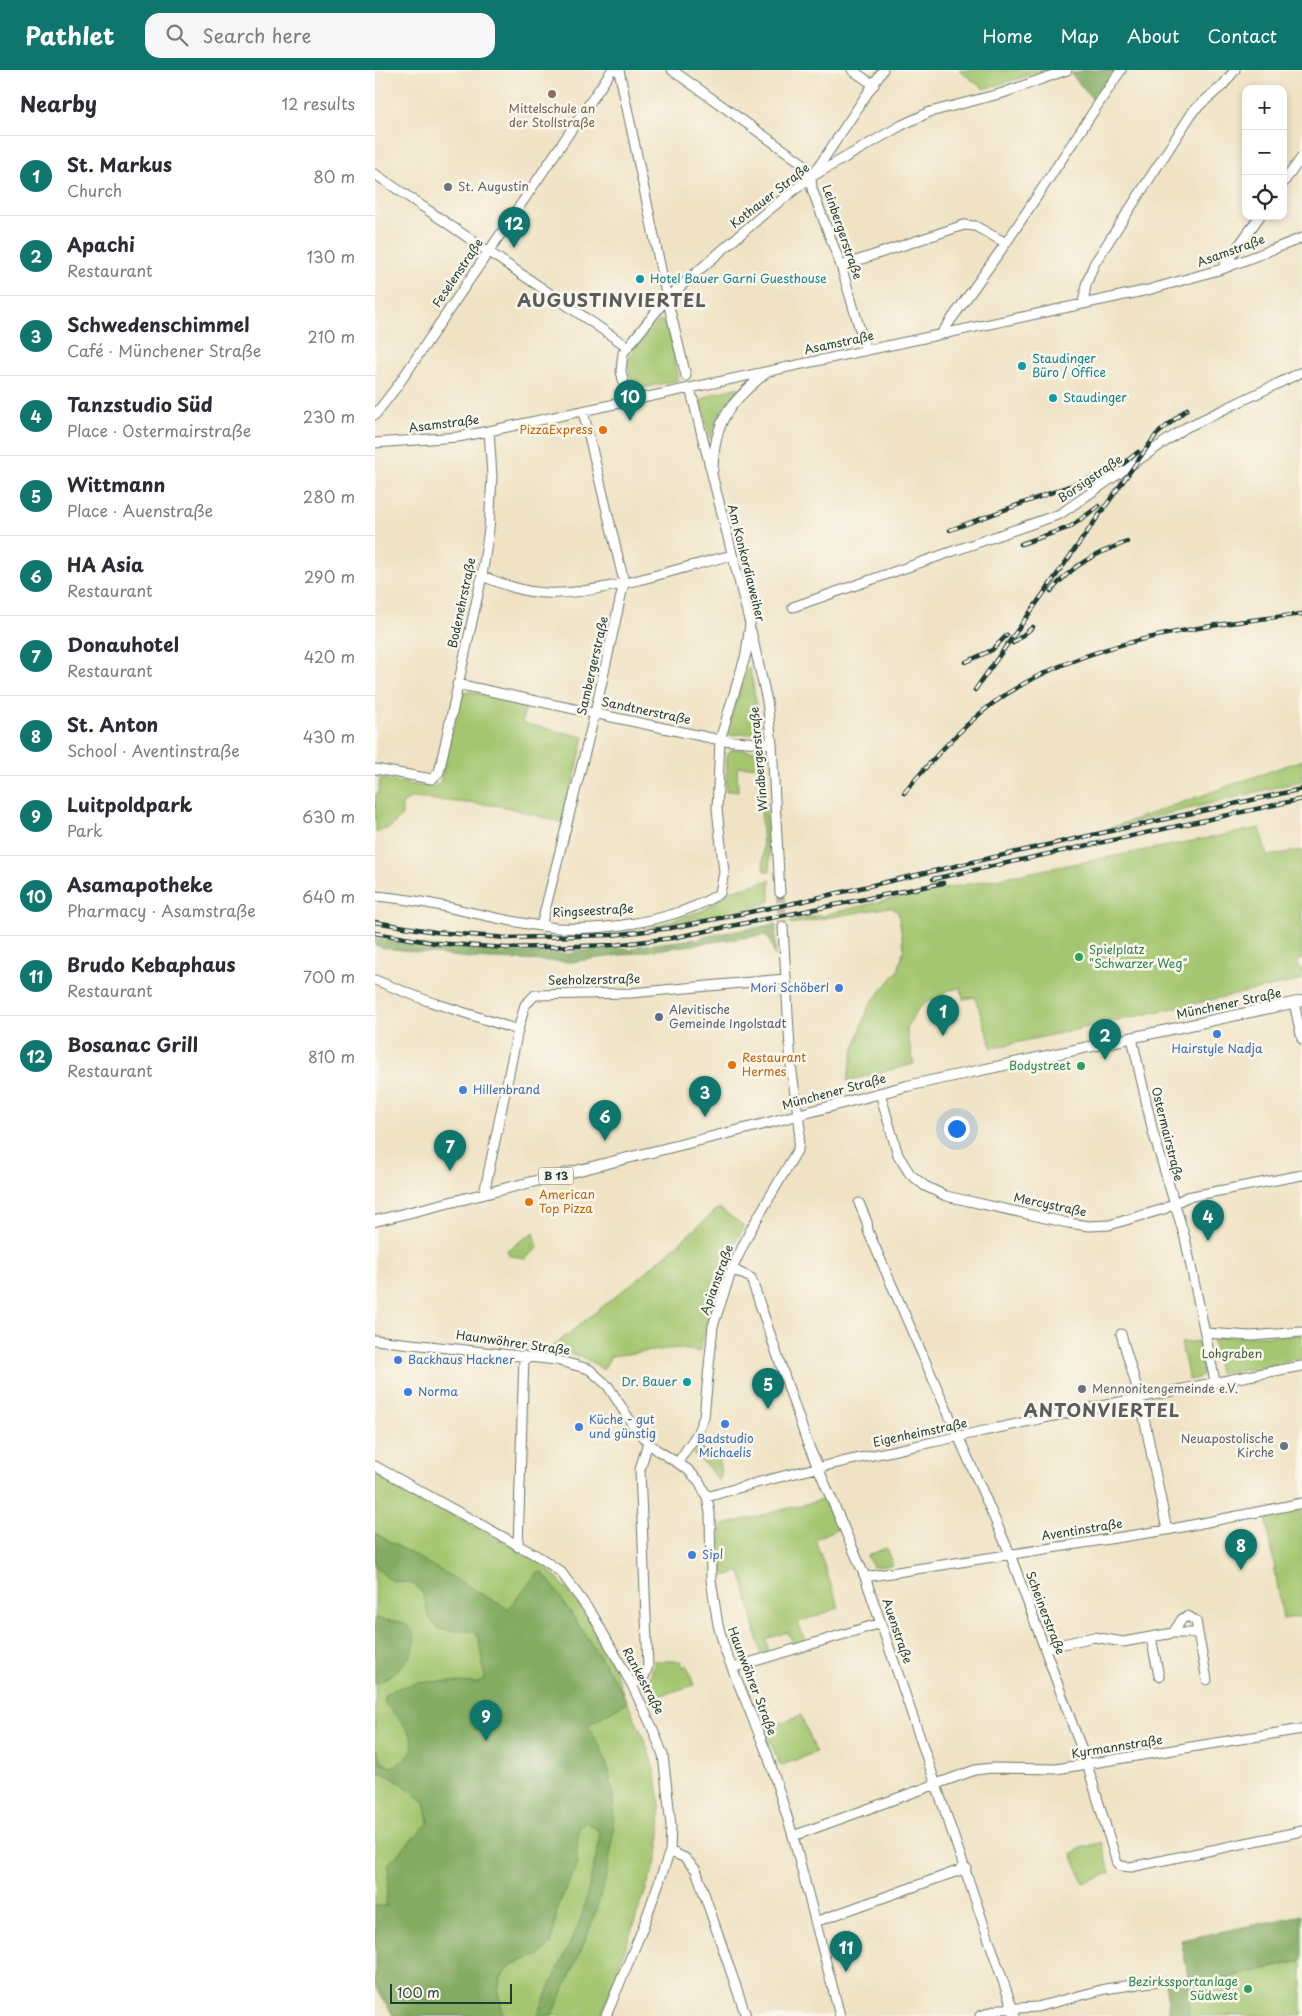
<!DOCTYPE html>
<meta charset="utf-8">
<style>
:root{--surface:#fff;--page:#f7f7f7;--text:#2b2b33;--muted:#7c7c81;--line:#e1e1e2;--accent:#0f766e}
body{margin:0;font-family:"Playpen Sans",sans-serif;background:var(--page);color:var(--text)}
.controls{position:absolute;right:15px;top:15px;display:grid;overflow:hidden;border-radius:10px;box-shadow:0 2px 8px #0003}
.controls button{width:45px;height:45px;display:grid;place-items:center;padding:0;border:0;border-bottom:1px solid var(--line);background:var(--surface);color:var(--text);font:25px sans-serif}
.scale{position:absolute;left:15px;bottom:12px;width:122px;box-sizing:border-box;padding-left:5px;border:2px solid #1f3d34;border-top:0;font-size:14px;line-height:18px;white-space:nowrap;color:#1f3d34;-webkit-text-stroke:4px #fbf7ec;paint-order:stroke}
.you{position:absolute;left:581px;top:1058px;width:18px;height:18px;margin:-12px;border:4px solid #fff;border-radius:50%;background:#1a73e8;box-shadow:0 0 0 8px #1a73e833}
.badge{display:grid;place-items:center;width:32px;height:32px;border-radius:50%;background:var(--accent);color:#fff;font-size:16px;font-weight:700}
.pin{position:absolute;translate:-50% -41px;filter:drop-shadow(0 1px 2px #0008)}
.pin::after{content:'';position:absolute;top:26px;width:18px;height:15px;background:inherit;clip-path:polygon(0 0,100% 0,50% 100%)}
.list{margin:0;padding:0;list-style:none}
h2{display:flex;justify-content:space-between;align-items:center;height:65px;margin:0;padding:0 20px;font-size:21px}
h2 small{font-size:16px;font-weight:400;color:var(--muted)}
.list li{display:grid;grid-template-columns:32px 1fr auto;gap:15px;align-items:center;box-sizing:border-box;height:80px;padding:0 20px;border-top:1px solid var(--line)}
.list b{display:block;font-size:19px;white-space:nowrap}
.list p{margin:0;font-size:16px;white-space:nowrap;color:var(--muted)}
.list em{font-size:16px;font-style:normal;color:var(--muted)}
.icon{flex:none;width:28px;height:28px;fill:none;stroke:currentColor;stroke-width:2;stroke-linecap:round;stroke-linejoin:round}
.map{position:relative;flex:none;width:927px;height:1946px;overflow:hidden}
header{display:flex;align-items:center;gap:30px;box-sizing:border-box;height:70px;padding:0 25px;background:var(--accent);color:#fff}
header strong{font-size:24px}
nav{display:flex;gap:28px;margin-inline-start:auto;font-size:18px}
.search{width:350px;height:45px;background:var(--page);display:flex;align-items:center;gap:12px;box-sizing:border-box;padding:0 18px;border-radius:15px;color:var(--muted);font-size:19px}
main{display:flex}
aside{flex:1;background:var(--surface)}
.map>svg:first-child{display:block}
.green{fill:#a4c66f;stroke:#628252}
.forest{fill:#83ab62;stroke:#51744b}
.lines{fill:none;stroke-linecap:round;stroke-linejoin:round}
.minor-tunnel{stroke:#c6c2a8;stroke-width:9;stroke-dasharray:9 4.5;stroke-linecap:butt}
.minor-casing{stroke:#687767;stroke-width:11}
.major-casing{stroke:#687767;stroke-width:12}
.minor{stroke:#fff;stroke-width:9}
.major{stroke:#fff;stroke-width:10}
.rail-casing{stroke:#1f3d34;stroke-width:4.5}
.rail{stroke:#fbf7ec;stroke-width:2.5;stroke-dasharray:8;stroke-linecap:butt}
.education-dot{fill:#8d6e63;stroke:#fbf7ec;stroke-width:2}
.worship-dot{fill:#6b7280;stroke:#fbf7ec;stroke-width:2}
.culture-dot{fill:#0f9aa8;stroke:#fbf7ec;stroke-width:2}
.food-dot{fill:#e8710a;stroke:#fbf7ec;stroke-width:2}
.leisure-dot{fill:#2e9e5b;stroke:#fbf7ec;stroke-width:2}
.shop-dot{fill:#3f7fe0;stroke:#fbf7ec;stroke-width:2}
.service-dot{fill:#5c6f8a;stroke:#fbf7ec;stroke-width:2}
.labels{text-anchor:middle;stroke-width:5;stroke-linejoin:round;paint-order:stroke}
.shield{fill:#fbf7ec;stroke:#61756b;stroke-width:1}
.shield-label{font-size:11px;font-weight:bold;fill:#1f3d34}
.education-label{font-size:12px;fill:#785e54;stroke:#fbf7ec}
.worship-label{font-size:12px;fill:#5b616d;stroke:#fbf7ec;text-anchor:start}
.street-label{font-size:12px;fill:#1f3d34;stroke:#fbf7ec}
.culture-label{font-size:12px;fill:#0d838f;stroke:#fbf7ec;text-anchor:start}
.food-label{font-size:12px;fill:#c56008;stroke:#fbf7ec;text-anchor:start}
.leisure-label{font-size:12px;fill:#27864d;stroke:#fbf7ec;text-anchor:end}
.shop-label{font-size:12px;fill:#366cbe;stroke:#fbf7ec;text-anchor:start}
.service-label{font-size:12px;fill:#4e5e75;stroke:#fbf7ec;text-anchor:start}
.park-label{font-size:12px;fill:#405f43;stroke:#fbf7ec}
.district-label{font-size:18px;font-weight:bold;letter-spacing:1px;fill:#5a5d5d;stroke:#fbf7ec}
</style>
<header>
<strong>Pathlet</strong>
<div class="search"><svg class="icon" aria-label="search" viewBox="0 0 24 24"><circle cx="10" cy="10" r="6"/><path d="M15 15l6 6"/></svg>Search here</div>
<nav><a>Home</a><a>Map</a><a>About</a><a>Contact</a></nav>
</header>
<main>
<aside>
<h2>Nearby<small>12 results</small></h2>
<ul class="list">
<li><span class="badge">1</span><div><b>St. Markus</b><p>Church</p></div><em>80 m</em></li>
<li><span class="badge">2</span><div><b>Apachi</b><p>Restaurant</p></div><em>130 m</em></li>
<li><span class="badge">3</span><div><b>Schwedenschimmel</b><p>Café · Münchener Straße</p></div><em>210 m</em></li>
<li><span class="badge">4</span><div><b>Tanzstudio Süd</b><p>Place · Ostermairstraße</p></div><em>230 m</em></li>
<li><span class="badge">5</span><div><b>Wittmann</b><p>Place · Auenstraße</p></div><em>280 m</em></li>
<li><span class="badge">6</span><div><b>HA Asia</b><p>Restaurant</p></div><em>290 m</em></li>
<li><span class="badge">7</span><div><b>Donauhotel</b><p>Restaurant</p></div><em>420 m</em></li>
<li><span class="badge">8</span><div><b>St. Anton</b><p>School · Aventinstraße</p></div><em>430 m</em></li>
<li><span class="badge">9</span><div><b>Luitpoldpark</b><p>Park</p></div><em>630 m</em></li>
<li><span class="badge">10</span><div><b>Asamapotheke</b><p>Pharmacy · Asamstraße</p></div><em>640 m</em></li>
<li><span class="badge">11</span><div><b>Brudo Kebaphaus</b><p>Restaurant</p></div><em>700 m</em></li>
<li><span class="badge">12</span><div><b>Bosanac Grill</b><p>Restaurant</p></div><em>810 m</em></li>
</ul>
</aside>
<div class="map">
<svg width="927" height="1946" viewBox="0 0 927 1946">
<rect width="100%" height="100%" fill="#fbf7ec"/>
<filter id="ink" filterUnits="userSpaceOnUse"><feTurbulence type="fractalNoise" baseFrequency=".02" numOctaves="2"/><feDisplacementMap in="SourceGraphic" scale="10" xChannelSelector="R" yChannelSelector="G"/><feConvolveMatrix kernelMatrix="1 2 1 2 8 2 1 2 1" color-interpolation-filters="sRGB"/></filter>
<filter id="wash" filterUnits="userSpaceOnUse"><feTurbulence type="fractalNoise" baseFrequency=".0096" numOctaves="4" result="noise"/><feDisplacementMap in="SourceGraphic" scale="20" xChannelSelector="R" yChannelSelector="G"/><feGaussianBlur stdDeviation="1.12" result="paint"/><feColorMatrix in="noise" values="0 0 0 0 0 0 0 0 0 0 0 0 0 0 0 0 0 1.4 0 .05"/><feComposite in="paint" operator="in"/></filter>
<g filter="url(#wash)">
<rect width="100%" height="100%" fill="#f0e3c5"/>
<path class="green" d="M584,0H671L609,19Z
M285,250L291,253L294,259L304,310L258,320L252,289L277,257Z
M364,317L344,344L335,369L325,331L337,324Z
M375,598L386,660L381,663L355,665L352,660L371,600Z
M93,621L151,633L147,653L209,667L189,753L127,736L36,728L27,734V745L16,757L1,763L0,725L3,724L5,709L52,717H58L65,713L84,623Z
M357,679L384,681L388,684L395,801H389L384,696L362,697L363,721H351L352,685Z
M927,690V711L735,758Z
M885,758L892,786L927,780V889L921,893L927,899V910L617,978L600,927L588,929L586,918L570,921L569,927C546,931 543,939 531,958L539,994L472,1011L479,979L494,935L523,901L529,878L523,842L515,837L416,854L415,851L444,845L450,846L452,844L516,829Z
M395,810V831C380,838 336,852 321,847L314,851L274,858L329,840L355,821Z
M344,1138L369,1156L345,1202L324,1282L301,1278L236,1286L228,1300C211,1286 195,1282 173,1280L266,1206Z
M159,1162L163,1178L150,1189L134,1185L132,1180Z
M927,1265V1288L888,1298L844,1303L837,1267Z
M824,1271L828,1303L824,1308L814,1310L806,1273Z
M329,1364L327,1381H331L332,1385H344L346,1407L343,1411L334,1398L318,1384Z
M0,1403L164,1491C197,1519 220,1556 238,1596C244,1608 246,1621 252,1632C279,1687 291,1723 283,1786L226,1946H18L0,1916Z
M450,1429L465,1458L440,1469L464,1538L423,1552L430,1571L419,1575L413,1562L391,1569L394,1582L386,1584L366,1502L347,1506L346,1459L348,1455Z
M927,1440V1546L908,1549L891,1446Z
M511,1478L518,1495L498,1497L492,1486Z
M279,1591H306L308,1597L312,1595L319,1615L277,1628L272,1616L275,1610Z
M426,1645L441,1682L405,1696L390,1659Z
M727,1772L735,1803L708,1813L697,1783L706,1778Z
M927,1891V1946H813L815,1924L824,1914Z"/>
<path class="forest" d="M709,0H743L720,32L696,4Z
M401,854L400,887L395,871L389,865L196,892L94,888L9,878L0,875V868L69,878L125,882L127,884L132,882L198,884L200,881L251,878L256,880L263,876L319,869L322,871L327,867Z
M0,1463L133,1539L163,1502L168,1503L176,1513L244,1616L252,1632L213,1655C218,1666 227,1677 230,1689C258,1775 212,1868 177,1946H162L206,1849L224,1774V1761L210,1751L203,1759L202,1794L183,1836L176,1875L164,1885L136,1895L126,1908L123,1923L129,1946H20L0,1912V1836H11L14,1793L54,1752L50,1732L26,1713L6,1702L0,1703V1678L9,1694L17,1697C59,1676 28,1656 9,1632L11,1624C41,1607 71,1612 103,1613L110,1608L103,1566L99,1561C91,1560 83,1562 76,1561C44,1559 58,1527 40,1515C33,1511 25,1513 17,1510C10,1508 5,1500 0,1495Z
M0,1547C9,1553 26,1548 34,1557C53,1577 19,1608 0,1613Z
M927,1845V1890L824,1914L815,1924L813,1946H795L790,1913L813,1906L806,1870Z"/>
</g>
<g filter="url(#ink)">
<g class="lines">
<path class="minor-tunnel" d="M405,823L408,857"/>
<g class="minor-casing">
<path id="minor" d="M244,0L292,228L311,306
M297,0L430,95L436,107L437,119L466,196L491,280
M477,0L499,15
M0,104L253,277
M438,105L508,0
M908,113L927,87
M466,196L589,155L600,156L631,173
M847,199L885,146
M708,234L711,215L719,194L819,40L848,15L860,0
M566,264L631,173L746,0
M253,331L246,301L248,283L292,228L390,143L436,107L527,55L555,42L628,23L692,0
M0,345L23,315L237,0
M0,373L83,367L114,361L773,220L847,199L927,168
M338,400C339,351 354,333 391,303
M107,506C127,514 148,522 170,523C224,526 303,498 357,485
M418,537L685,444L810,358L927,302
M376,561L392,631L397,674L405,823
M82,614L345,670L397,674
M0,699L57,709L64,702L107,506L114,459L117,406L114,361
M0,826C56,830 110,848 165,856C217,864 301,852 345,823L349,802L342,739L345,670L371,584L375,554L315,318
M166,856L220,643L249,512L208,341
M0,910L53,931L143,960L150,935L160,925L256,923L410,909
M919,933L927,969
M757,968L778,1062L810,1168L840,1311
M505,1023L523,1085L535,1104L550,1116L571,1126L693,1153L714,1156L734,1155L789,1139L812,1127L927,1105
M109,1124L143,960
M484,1133L492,1152L493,1161L635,1484L712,1694L742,1793L746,1796L756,1797L927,1761
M357,1199L376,1208L432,1372L490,1507L640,1946
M831,1263L876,1266L927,1262
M746,1264L765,1328L792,1460
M0,1270L181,1290L214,1299L233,1316L256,1352L273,1372L282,1380L312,1399L324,1411L332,1427L335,1443L336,1510L343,1555L351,1583L393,1686L418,1766L465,1946
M303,1392L322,1364L329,1347L338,1256L357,1199L376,1159L423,1079L425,1058L416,996L408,857
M0,1396L166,1488L186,1502L219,1547L257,1615L277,1657L288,1685L296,1755L295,1781L267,1860L231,1946
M332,1427C421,1400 513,1382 604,1362C712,1339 819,1315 927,1296
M143,1477L149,1286
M490,1507L792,1460L927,1433
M798,1563L807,1549L813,1546L821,1551L823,1563
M776,1568L784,1606
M670,1578L719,1567L748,1572L798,1563H823L832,1610
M357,1598L506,1553
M257,1615L269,1607L273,1596L265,1400L273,1372
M418,1766L600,1700L617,1698L681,1699L927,1659
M295,1781L310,1788L321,1800L371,1946
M440,1852L591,1798
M605,1946L625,1939L662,1937L730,1919L783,1911"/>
</g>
<g class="major-casing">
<path id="major" d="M0,1151L385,1055L532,1016L927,931"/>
</g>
<use href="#minor" class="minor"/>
<use href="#major" class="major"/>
<g class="rail-casing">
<path id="rail" d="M575,460L732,402L748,394L763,382
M646,474L695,457L724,436
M676,521C699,494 719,484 752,472
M638,573L658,557
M591,592L617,580L632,565
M600,620L781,365L812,339
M529,723C556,691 583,660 617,634C703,571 823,556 927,544
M558,809L927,729
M0,852L60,862L132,868L237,865L296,858L424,832L663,777L927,719
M0,863L60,873L132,878L239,875L297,868L568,813"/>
</g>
<use href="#rail" class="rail"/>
</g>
</g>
<circle class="education-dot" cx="177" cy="24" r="5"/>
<g class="worship-dot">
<circle cx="73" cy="117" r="5"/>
<circle cx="707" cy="1319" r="5"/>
<circle cx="909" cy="1376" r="5"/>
</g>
<g class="culture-dot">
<circle cx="265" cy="209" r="5"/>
<circle cx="647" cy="296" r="5"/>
<circle cx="678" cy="328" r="5"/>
<circle cx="312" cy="1312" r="5"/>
</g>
<g class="food-dot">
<circle cx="228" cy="360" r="5"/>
<circle cx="357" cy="995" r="5"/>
<circle cx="154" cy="1132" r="5"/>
</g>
<g class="leisure-dot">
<circle cx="704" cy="887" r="5"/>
<circle cx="706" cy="996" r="5"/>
<circle cx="873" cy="1919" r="5"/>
</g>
<g class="shop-dot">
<circle cx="464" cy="918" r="5"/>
<circle cx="842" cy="964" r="5"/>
<circle cx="88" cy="1020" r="5"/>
<circle cx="23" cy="1290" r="5"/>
<circle cx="33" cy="1322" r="5"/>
<circle cx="350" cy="1354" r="5"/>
<circle cx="204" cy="1357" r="5"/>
<circle cx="317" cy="1485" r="5"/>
</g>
<circle class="service-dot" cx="284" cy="947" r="5"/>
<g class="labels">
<rect class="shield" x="163.5" y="1097.5" width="35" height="17" rx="4"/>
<g class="shield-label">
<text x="181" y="1110">B 13</text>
</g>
<g class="education-label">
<text x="177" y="43">Mittelschule an<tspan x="177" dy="14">der Stollstraße</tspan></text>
</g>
<g class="worship-label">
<text x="83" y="121">St. Augustin</text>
<text x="717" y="1323">Mennonitengemeinde e.V.</text>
<text x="899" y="1373" text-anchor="end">Neuapostolische<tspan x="899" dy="14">Kirche</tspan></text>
</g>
<g class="street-label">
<text transform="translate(395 126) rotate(-38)" y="4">Kothauer Straße</text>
<text transform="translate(467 162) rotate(71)" y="4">Leinbergerstraße</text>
<text transform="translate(856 181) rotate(-20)" y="4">Asamstraße</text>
<text transform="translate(83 203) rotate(-56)" y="4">Feselenstraße</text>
<text transform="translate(464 273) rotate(-12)" y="4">Asamstraße</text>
<text transform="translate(69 354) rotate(-7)" y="4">Asamstraße</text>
<text transform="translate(715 409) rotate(-34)" y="4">Borsigstraße</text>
<text transform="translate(371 493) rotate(76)" y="4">Am Konkordiaweiher</text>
<text transform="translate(87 533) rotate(-78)" y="4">Bodenehrstraße</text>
<text transform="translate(218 596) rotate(-77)" y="4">Sambergerstraße</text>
<text transform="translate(271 641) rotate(12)" y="4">Sandtnerstraße</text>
<text transform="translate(384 689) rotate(-95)" y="4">Windbergerstraße</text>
<text transform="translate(218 841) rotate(-3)" y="4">Ringseestraße</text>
<text transform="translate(219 910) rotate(-1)" y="4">Seeholzerstraße</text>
<text transform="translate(854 934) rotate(-12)" y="4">Münchener Straße</text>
<text transform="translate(459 1022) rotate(-15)" y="4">Münchener Straße</text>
<text transform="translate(792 1064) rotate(76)" y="4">Ostermairstraße</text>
<text transform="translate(675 1135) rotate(12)" y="4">Mercystraße</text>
<text transform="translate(342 1210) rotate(-70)" y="4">Apianstraße</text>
<text transform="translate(138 1273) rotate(8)" y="4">Haunwöhrer Straße</text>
<text transform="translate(545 1363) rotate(-12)" y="4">Eigenheimstraße</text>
<text transform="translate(707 1460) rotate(-9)" y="4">Aventinstraße</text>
<text transform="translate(670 1543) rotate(69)" y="4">Scheinerstraße</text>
<text transform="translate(522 1561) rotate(71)" y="4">Auenstraße</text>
<text transform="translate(268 1611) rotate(62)" y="4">Rankestraße</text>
<text transform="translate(377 1611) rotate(69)" y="4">Haunwöhrer Straße</text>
<text transform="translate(742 1677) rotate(-9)" y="4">Kyrmannstraße</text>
</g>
<g class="culture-label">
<text x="275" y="213">Hotel Bauer Garni Guesthouse</text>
<text x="657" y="293">Staudinger<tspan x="657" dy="14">Büro / Office</tspan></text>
<text x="688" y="332">Staudinger</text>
<text x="302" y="1316" text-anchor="end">Dr. Bauer</text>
</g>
<g class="food-label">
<text x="218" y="364" text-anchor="end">PizzaExpress</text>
<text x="367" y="992">Restaurant<tspan x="367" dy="14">Hermes</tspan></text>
<text x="164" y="1129">American<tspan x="164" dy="14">Top Pizza</tspan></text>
</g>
<g class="leisure-label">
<text x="714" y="884" text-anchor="start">Spielplatz<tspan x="714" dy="14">"Schwarzer Weg"</tspan></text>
<text x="696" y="1000">Bodystreet</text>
<text x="863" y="1916">Bezirkssportanlage<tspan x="863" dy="14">Südwest</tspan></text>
</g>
<g class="shop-label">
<text x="454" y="922" text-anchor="end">Mori Schöberl</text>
<text x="842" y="983" text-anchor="middle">Hairstyle Nadja</text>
<text x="98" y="1024">Hillenbrand</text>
<text x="33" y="1294">Backhaus Hackner</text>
<text x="43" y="1326">Norma</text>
<text x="214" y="1354">Küche - gut<tspan x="214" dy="14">und günstig</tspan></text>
<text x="350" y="1373" text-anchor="middle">Badstudio<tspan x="350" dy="14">Michaelis</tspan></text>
<text x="327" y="1489">Sipl</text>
</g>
<g class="service-label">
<text x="294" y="944">Alevitische<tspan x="294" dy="14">Gemeinde Ingolstadt</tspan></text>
</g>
<g class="park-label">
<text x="857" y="1288">Lohgraben</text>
</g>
<g class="district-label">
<text x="237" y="237">AUGUSTINVIERTEL</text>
<text x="727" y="1347">ANTONVIERTEL</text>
</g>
</g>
</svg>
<div class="controls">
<button>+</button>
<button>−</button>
<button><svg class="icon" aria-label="locate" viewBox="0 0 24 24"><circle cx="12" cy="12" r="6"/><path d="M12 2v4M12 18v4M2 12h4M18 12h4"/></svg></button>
</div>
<div class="scale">100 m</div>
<div class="you"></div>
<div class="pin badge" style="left:568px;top:966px">1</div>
<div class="pin badge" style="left:730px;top:990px">2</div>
<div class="pin badge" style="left:330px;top:1047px">3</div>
<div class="pin badge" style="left:833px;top:1171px">4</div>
<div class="pin badge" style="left:393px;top:1339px">5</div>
<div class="pin badge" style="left:230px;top:1071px">6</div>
<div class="pin badge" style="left:75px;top:1101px">7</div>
<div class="pin badge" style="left:866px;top:1500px">8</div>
<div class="pin badge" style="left:111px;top:1671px">9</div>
<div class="pin badge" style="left:255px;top:351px">10</div>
<div class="pin badge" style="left:471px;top:1902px">11</div>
<div class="pin badge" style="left:139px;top:178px">12</div>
</div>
</main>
